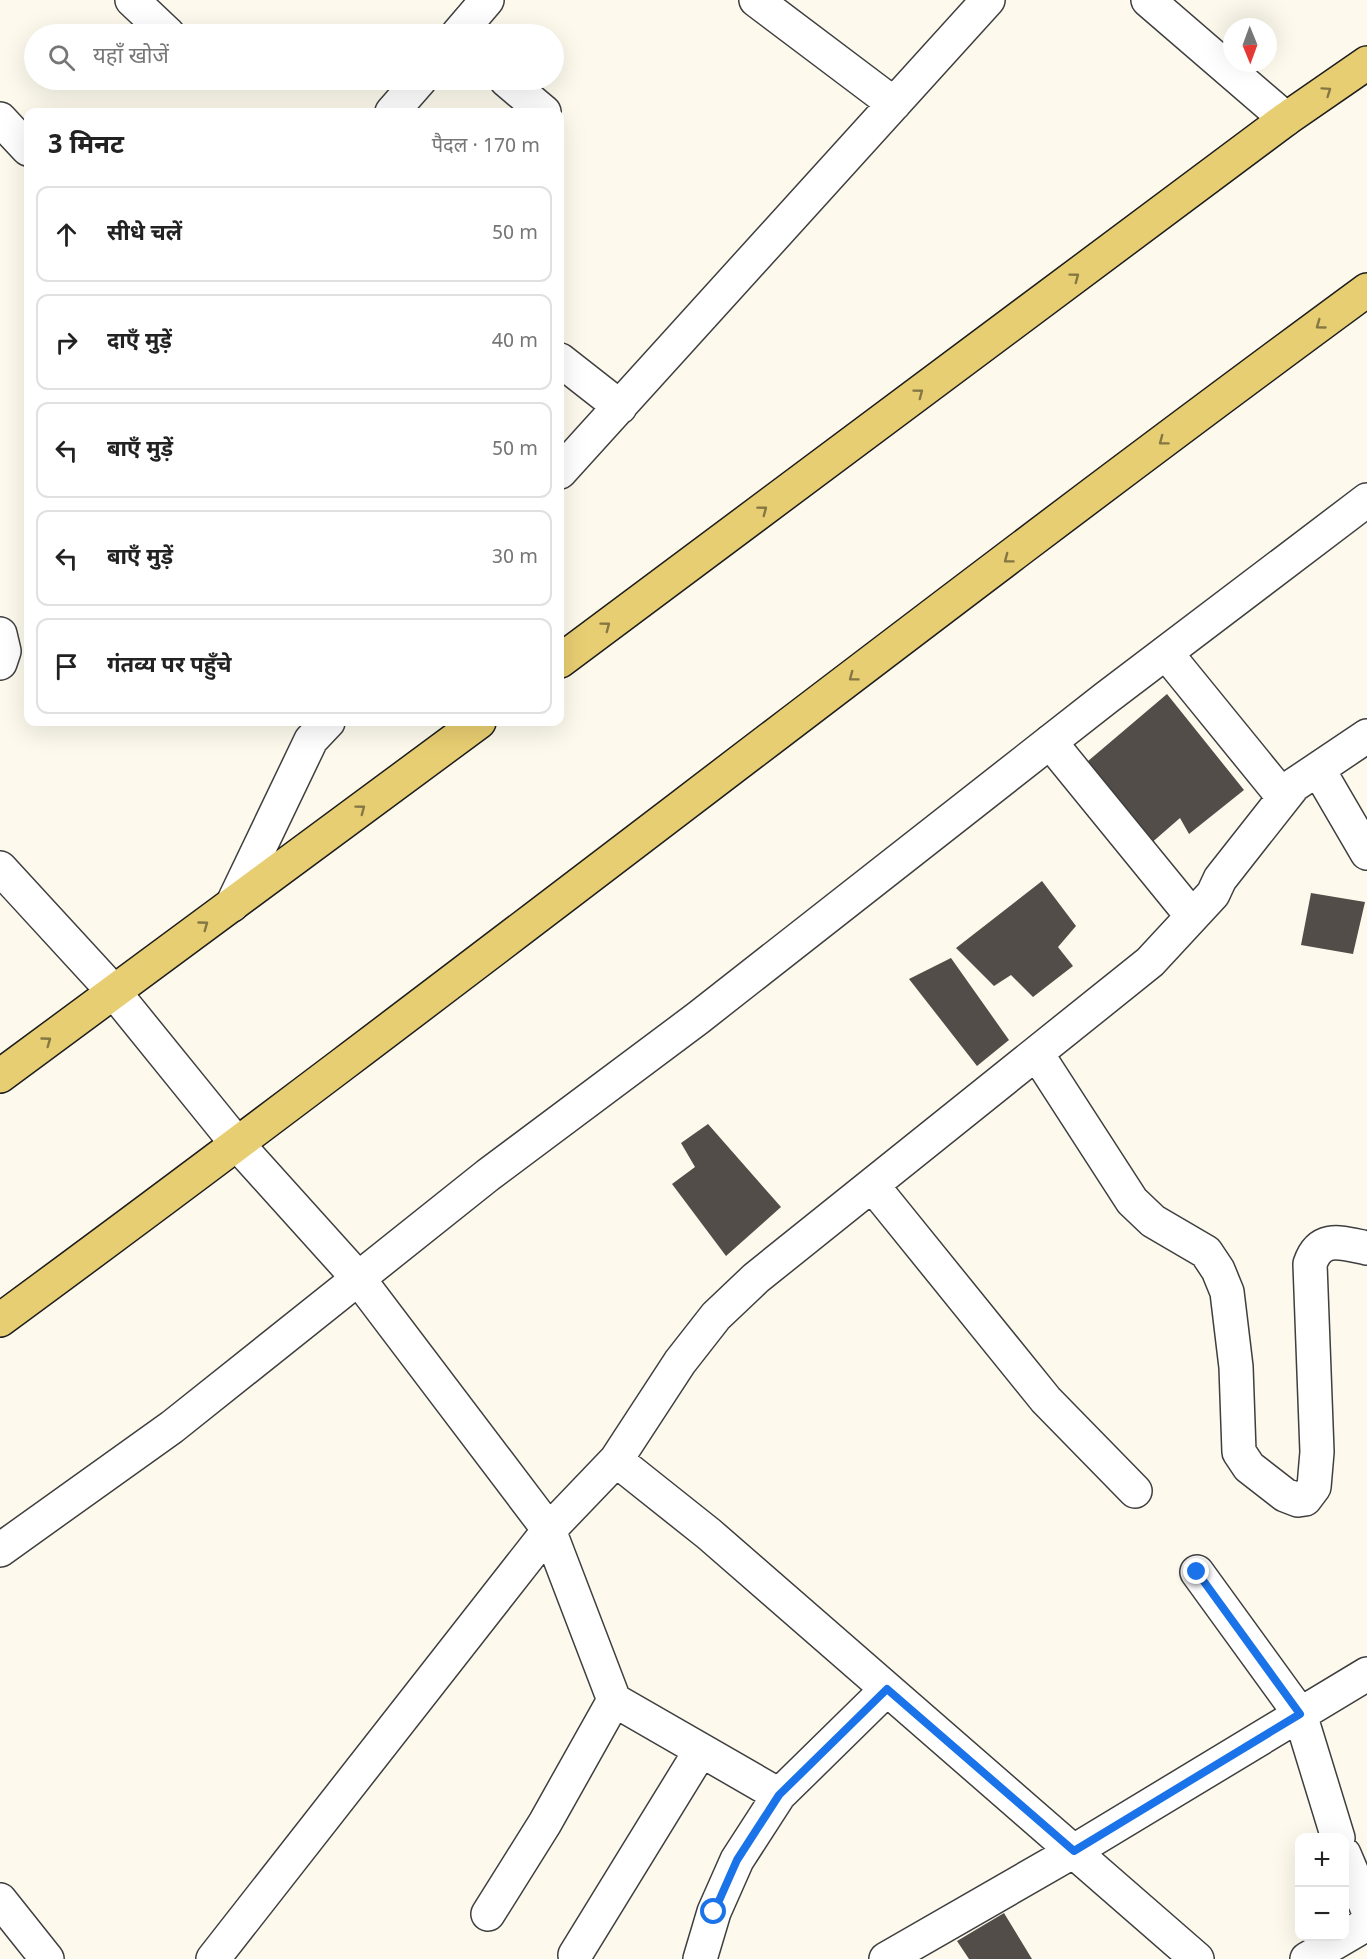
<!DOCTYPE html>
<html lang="hi">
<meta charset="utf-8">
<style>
:root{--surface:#fff;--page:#f2f2f2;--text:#222;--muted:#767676;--line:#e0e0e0}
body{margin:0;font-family:Georgia,"Noto Sans Devanagari",serif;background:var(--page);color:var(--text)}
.controls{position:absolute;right:18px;bottom:18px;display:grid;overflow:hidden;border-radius:12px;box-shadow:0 6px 24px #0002}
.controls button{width:54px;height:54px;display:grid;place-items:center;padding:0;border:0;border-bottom:2px solid var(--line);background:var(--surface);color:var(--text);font:30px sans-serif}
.compass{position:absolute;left:1223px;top:18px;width:54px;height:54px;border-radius:50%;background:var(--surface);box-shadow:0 6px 24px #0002;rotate:179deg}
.stop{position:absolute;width:18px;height:18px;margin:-14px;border:4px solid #1a73e8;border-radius:50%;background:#fff}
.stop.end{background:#1a73e8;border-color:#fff;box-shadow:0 2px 6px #0008}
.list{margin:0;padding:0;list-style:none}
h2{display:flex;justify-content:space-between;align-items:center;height:78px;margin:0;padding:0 24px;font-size:26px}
h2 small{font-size:20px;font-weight:400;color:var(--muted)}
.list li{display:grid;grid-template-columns:39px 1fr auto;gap:18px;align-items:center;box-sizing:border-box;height:96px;margin:0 12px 12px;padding:0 12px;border:2px solid var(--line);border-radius:12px}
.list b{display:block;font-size:22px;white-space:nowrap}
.list em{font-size:20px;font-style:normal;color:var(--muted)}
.icon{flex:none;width:33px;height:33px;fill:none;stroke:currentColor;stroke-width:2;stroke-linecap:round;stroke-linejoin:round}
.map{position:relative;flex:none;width:1367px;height:1959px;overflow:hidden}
.search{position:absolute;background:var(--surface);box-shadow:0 6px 24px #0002;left:24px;top:24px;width:540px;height:66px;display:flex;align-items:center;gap:15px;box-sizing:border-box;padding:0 21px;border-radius:33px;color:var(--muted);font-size:22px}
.panel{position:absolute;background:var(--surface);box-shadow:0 6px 24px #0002;left:24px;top:108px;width:540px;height:618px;border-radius:12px}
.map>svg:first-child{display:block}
.building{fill:#534d4a}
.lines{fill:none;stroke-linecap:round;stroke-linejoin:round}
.minor-casing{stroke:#3f3f3f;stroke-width:36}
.tertiary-casing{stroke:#3f3f3f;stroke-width:36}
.primary-casing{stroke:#1d1d1d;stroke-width:36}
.minor{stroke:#fff;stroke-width:33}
.tertiary{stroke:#fff;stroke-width:33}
.primary{stroke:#e8ce72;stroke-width:33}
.oneway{stroke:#857744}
.route{stroke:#1a73e8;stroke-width:8}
</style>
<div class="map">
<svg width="1367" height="1959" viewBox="0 0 1367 1959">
<rect width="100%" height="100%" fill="#fdfaed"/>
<path class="building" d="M1167,694L1244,790L1189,834L1180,818L1149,845L1081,767Z
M1042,881L1076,926L1058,947L1073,966L1033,997L1011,975L994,986L956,948Z
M1311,893L1365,902L1353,954L1301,945Z
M951,958L1009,1040L977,1066L909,979Z
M708,1124L781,1207L726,1256L672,1184L695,1167L681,1143Z
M1004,1913L1032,1959H969L957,1941Z"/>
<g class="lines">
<g class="minor-casing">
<path id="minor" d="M132,0L168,34
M756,0L894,104
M1148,0L1286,119
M458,34L487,0
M506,80L544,112
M392,112L420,80
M0,119L28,149
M560,360L620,407
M560,472L988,0
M0,634L4,651L0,663
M1166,653L1284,798
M1050,742L1192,916
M1318,769L1367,853
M0,868L114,992L238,1145L358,1278L549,1530L614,1700L779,1795
M232,905L311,740L328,722
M1037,1054L1132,1201L1153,1221L1206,1252L1218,1270L1227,1292L1236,1367L1239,1452L1249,1467L1285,1495L1298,1500L1305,1499L1314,1487L1317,1452L1310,1264C1320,1234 1342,1243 1367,1248
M872,1185L1046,1400L1135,1491
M616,1460L709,1534L1197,1959
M1197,1572L1300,1714L1338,1838
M1344,1854L1367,1908
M0,1900L47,1959
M488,1914L545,1823L614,1700
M575,1955L701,1750
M213,1959L549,1530L616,1460L680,1362L716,1316L756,1278L1150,962L1213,894L1220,879L1294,785L1367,736
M700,1959L714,1912L737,1860L779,1795L887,1689
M886,1959L1074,1851L1367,1674
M1307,1959L1367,1924"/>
</g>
<g class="tertiary-casing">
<path id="tertiary" d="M0,1550L172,1427L488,1175L698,1018L1106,698L1367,500"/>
</g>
<g class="primary-casing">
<path id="primary" d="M560,661L1286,119L1367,63
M0,1076L479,722
M0,1320C460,982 907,628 1367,290"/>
</g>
<use href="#minor" class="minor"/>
<use href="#tertiary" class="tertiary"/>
<use href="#primary" class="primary"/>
</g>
<defs><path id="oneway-chevron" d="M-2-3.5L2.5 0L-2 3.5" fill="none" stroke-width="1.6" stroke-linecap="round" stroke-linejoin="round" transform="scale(1.5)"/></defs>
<g class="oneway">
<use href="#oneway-chevron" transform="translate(1327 91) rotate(-35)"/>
<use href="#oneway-chevron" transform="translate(1075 277) rotate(-37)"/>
<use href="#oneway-chevron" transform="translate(1320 325) rotate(144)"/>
<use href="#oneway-chevron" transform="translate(919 393) rotate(-37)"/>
<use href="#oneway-chevron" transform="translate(1163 441) rotate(143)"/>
<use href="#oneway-chevron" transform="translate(763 510) rotate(-37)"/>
<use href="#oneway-chevron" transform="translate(1008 559) rotate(143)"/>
<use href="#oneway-chevron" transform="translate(606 626) rotate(-37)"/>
<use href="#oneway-chevron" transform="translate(853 677) rotate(143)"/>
<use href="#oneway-chevron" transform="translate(361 809) rotate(-37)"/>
<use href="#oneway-chevron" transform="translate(204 925) rotate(-36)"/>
<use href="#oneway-chevron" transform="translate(47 1041) rotate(-36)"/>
</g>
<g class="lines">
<path class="route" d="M714,1912L737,1860L779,1795L887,1689L1074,1851L1300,1714L1197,1572"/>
</g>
</svg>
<div class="controls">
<button>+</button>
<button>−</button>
</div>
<svg class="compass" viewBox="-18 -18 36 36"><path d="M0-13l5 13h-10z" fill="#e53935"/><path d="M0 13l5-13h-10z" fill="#767676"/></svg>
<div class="stop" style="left:714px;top:1912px"></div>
<div class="stop end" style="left:1197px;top:1572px"></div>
<div class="search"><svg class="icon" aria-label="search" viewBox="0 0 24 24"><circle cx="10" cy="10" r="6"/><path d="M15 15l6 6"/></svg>यहाँ खोजें</div>
<section class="panel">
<h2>3 मिनट<small>पैदल · 170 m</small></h2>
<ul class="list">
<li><svg class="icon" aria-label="ahead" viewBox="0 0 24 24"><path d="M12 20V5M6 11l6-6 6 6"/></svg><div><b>सीधे चलें</b></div><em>50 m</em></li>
<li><svg class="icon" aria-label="right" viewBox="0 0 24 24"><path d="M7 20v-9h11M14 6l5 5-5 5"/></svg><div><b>दाएँ मुड़ें</b></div><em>40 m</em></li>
<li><svg class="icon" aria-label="left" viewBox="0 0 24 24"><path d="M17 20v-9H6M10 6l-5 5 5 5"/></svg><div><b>बाएँ मुड़ें</b></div><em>50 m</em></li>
<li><svg class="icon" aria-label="left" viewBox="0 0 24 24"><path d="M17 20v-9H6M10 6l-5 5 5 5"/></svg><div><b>बाएँ मुड़ें</b></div><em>30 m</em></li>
<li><svg class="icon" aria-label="arrive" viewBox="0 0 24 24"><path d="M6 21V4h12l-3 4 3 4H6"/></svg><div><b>गंतव्य पर पहुँचे</b></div></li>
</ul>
</section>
</div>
